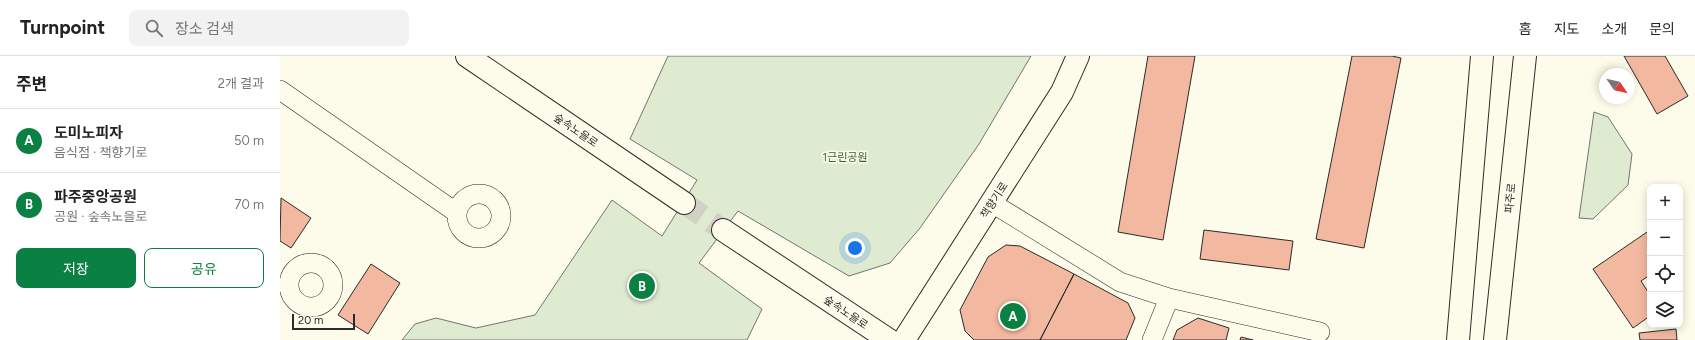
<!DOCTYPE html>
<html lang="ko">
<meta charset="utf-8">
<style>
:root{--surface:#fff;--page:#f2f2f2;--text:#222;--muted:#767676;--line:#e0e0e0;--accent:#0b8043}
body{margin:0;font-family:Figtree,"Noto Sans KR",sans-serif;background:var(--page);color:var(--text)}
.controls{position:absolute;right:12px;bottom:12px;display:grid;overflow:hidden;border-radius:8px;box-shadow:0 2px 10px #0003}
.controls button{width:36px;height:36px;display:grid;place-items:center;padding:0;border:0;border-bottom:1px solid var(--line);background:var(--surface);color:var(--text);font:20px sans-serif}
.compass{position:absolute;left:1319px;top:12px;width:36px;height:36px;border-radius:50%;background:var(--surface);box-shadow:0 2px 10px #0003;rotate:124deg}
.scale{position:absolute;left:12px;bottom:10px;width:63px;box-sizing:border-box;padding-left:4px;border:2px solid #2b2b2b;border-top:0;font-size:11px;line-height:14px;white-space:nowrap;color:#2b2b2b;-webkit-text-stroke:3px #fdfbea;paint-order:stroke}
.you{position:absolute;left:575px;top:192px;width:14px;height:14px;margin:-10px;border:3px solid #fff;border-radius:50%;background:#1a73e8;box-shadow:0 0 0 6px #1a73e833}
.badge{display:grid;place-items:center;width:26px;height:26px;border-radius:50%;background:var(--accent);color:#fff;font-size:13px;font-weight:700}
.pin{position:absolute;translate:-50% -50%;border:2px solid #fff;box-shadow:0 1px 4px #0006}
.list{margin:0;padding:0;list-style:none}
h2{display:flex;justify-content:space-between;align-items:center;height:52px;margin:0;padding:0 16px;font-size:17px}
h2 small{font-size:13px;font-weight:400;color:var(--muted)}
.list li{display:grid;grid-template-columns:26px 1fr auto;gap:12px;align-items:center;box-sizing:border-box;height:64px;padding:0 16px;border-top:1px solid var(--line)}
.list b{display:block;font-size:15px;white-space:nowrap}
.list p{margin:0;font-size:13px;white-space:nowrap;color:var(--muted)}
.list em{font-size:13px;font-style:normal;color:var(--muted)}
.actions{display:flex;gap:8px;padding:12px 16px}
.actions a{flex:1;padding:9px 0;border:1px solid var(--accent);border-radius:8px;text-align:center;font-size:14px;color:var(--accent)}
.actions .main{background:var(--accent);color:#fff}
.icon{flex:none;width:22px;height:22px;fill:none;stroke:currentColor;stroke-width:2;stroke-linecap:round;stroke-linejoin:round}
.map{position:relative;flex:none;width:1415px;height:284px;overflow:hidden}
header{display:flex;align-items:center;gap:24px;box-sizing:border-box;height:56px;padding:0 20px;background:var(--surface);border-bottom:1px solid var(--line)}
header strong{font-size:19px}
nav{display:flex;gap:22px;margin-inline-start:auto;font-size:14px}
.search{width:280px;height:36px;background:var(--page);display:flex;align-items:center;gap:10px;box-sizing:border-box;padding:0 14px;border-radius:8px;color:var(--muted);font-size:15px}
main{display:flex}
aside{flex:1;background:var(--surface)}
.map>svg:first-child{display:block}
.green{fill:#deebd1;stroke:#74746e}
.building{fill:#f2b8a0;stroke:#2b2b2b}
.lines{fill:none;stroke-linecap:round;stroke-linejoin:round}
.tertiary-tunnel{stroke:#d3d1c4;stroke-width:22;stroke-dasharray:22 11;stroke-linecap:butt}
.minor-casing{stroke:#2b2b2b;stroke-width:20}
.tertiary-casing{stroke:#2b2b2b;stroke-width:24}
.secondary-casing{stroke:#2b2b2b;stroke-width:24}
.minor{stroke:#fdfbea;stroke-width:19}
.tertiary{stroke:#fdfbea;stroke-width:22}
.secondary{stroke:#fdfbea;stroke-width:22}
.labels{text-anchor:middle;stroke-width:3;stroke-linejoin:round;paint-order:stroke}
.street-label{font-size:11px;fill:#2b2b2b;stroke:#fdfbea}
.park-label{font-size:11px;fill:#34623c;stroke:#fdfbea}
</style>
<header>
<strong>Turnpoint</strong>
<div class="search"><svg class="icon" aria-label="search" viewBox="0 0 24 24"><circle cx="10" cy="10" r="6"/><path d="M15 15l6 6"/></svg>장소 검색</div>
<nav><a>홈</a><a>지도</a><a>소개</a><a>문의</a></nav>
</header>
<main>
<aside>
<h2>주변<small>2개 결과</small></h2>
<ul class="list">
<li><span class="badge">A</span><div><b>도미노피자</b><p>음식점 · 책향기로</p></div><em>50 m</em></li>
<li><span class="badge">B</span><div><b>파주중앙공원</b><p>공원 · 숲속노을로</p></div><em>70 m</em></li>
</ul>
<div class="actions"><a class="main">저장</a><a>공유</a></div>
</aside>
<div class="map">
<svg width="1415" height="284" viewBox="0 0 1415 284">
<rect width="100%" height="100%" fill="#fdfbea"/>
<path class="green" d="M388,0H751L699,88L640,172L610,207L569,220L458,155L419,207L482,253L467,284H122L135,268L156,262L196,272L255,259L332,144L382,180L417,124L350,83Z
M1314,56L1328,61L1352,98L1348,129L1313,163L1299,162Z"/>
<path class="building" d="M868,0H915L883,184L838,176Z
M1072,0H1112L1121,2L1084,192L1036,183Z
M1344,0H1385L1408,40L1377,58Z
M1,142L31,162L11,192L0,185Z
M924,174L1013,185L1009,214L920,203Z
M1370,174V219L1361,225L1370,239V260L1353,272L1313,213Z
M726,189L740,190L794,218L760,284H694L685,275L680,254L708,201Z
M91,208L120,227L88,278L58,259Z
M794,218L848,247L855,262L846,284H760Z
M918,262L949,272L946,284H893L897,274Z
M1396,273L1397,284H1360L1359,277Z
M961,281L973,284H960Z"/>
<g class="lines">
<path class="tertiary-tunnel" d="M404,147L443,174"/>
<g class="minor-casing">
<path id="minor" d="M0,34L177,157
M177 160a22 22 0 1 1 44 0a22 22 0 1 1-44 0Z
M712,147L840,226L889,242L1040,276
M9 229a22 22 0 1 1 44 0a22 22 0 1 1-44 0Z
M872,284L889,242"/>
</g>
<g class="tertiary-casing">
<path id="tertiary" d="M187,0L404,147
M443,174L609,284
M624,284L782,36L798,0"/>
</g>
<g class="secondary-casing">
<path id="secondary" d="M1178,284L1202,0
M1215,284L1245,0"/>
</g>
<use href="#minor" class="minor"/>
<use href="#tertiary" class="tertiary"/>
<use href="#secondary" class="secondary"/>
</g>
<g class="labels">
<g class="street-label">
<text transform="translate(296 74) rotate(34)" y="4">숲속노을로</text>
<text transform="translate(1230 142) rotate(-84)" y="4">파주로</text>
<text transform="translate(714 144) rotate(-57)" y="4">책향기로</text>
<text transform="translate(566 256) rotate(34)" y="4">숲속노을로</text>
</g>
<g class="park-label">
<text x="565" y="105">1근린공원</text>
</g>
</g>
</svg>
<div class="controls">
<button>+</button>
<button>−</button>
<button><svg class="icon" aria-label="locate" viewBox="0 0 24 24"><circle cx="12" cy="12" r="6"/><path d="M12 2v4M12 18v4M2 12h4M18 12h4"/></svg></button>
<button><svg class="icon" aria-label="layers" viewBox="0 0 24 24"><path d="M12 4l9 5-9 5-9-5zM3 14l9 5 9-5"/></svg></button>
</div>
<svg class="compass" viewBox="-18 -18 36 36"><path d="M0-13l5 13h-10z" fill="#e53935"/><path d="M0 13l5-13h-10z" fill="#767676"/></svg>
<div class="scale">20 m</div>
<div class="you"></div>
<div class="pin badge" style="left:733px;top:260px">A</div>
<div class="pin badge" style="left:362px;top:230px">B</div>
</div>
</main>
